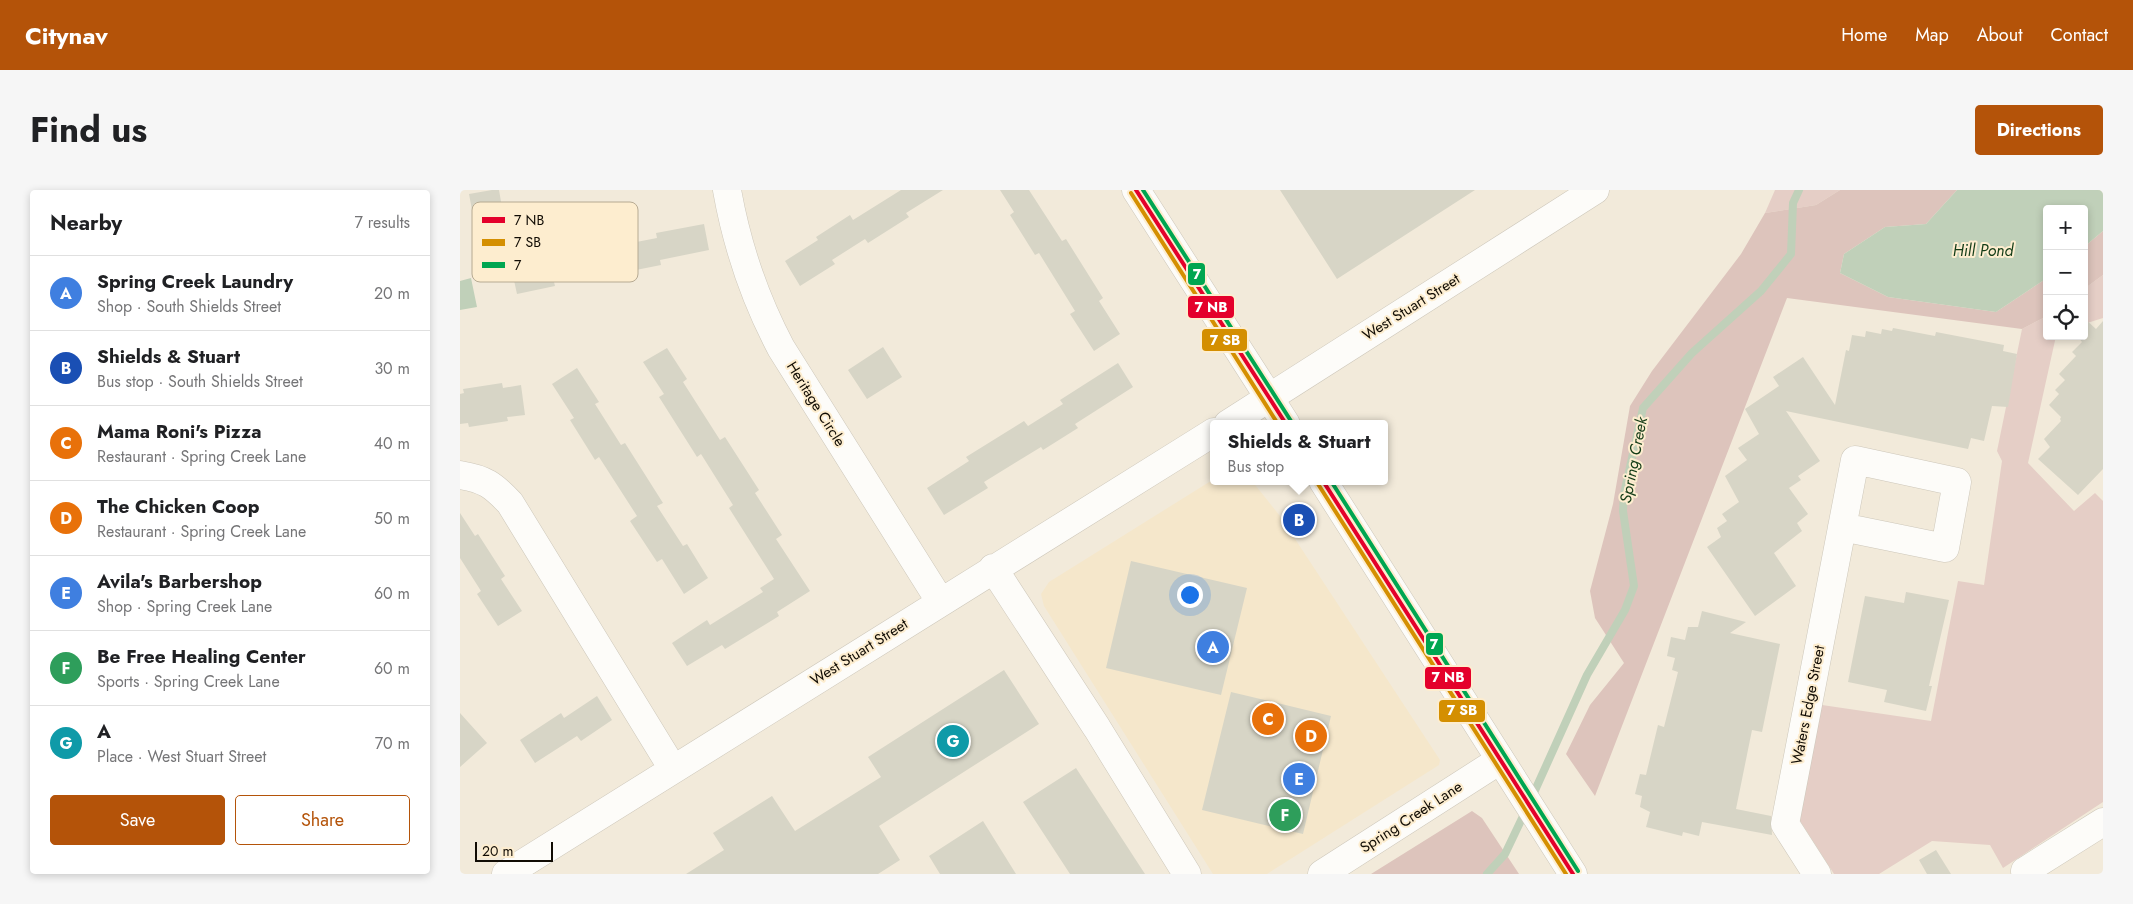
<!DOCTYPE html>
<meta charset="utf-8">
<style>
:root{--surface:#fff;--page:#f6f6f6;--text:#202124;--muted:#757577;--line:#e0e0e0;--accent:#b45309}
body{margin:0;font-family:Jost,sans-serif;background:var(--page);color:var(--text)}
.controls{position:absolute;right:15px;top:15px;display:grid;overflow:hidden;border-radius:5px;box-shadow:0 2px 8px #0003}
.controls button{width:45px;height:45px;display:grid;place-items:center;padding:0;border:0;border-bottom:1px solid var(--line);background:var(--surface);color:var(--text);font:25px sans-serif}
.scale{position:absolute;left:15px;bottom:12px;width:78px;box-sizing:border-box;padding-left:5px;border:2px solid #110c04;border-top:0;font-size:14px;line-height:18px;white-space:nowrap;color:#110c04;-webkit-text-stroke:4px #fdedcf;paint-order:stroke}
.you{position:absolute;left:729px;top:404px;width:18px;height:18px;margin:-12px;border:4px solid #fff;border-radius:50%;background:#1a73e8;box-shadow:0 0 0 8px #1a73e833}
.badge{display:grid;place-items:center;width:32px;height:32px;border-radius:50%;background:var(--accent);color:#fff;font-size:16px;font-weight:700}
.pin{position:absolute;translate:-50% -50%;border:2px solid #fff;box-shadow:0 1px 5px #0006}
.popup{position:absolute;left:750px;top:230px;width:178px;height:65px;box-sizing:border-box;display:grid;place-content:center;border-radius:5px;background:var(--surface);filter:drop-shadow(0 1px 4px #0005);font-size:16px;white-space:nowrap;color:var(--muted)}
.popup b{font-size:19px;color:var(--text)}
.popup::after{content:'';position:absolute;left:50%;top:100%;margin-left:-10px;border:10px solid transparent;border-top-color:var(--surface)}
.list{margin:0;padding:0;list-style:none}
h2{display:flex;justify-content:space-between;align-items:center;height:65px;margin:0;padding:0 20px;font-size:21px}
h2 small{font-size:16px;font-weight:400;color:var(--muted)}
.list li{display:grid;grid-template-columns:32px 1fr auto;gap:15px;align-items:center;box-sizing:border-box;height:75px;padding:0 20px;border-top:1px solid var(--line)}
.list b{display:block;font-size:19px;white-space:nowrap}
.list p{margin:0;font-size:16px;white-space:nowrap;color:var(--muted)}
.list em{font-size:16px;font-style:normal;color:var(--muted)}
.actions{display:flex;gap:10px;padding:15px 20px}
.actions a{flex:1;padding:11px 0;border:1px solid var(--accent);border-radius:5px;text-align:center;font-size:18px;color:var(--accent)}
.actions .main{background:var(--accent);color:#fff}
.icon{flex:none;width:28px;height:28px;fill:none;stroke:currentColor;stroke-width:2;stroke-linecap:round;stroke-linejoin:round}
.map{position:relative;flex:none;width:1643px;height:684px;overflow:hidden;border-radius:5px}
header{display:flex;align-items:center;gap:30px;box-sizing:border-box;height:70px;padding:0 25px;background:var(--accent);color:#fff}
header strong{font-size:24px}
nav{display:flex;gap:28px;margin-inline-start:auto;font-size:18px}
.intro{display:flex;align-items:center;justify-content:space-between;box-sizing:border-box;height:120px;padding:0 30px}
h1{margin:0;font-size:35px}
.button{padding:12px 22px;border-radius:5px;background:var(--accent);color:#fff;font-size:18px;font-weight:700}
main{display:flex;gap:30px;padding:0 30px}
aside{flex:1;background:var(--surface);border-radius:5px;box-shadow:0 2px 8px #0003}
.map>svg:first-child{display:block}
.built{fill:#f5e7cb}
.green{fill:#e5cec6}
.forest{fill:#ddc4bc}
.water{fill:#c0d0b9}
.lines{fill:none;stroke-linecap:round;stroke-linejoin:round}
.stream{stroke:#c0d0b9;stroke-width:8}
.building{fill:#d7d5c6}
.minor-casing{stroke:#cdc7ba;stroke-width:29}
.primary-casing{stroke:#cdc7ba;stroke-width:29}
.minor{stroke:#fdfcf9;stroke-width:28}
.primary{stroke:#fdfcf9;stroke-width:28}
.bus-1-casing{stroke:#fdedcf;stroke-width:8}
.bus-2-casing{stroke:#fdedcf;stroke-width:8}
.bus-3-casing{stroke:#fdedcf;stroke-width:8}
.bus-1{stroke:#e4002b;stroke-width:4}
.bus-2{stroke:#d48f01;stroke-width:4}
.bus-3{stroke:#00a651;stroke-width:4}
.labels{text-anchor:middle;stroke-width:4;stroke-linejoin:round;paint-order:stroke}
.street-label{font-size:15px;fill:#110c04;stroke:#fdedcf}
.water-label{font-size:16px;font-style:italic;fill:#133c17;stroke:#fdedcf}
.key{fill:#fdedcf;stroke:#b6aa92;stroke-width:1}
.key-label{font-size:14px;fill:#110c04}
.line-badge{stroke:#fdedcf;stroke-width:2}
.badge-label{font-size:14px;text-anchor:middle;font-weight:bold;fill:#fff}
</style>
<header>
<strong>Citynav</strong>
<nav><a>Home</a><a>Map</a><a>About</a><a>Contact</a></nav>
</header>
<div class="intro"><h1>Find us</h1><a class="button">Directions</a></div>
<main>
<aside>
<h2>Nearby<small>7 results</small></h2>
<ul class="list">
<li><span class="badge" style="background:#3f7fe0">A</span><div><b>Spring Creek Laundry</b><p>Shop · South Shields Street</p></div><em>20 m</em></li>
<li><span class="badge" style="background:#1a4fb4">B</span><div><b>Shields &amp; Stuart</b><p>Bus stop · South Shields Street</p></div><em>30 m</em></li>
<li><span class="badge" style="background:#e8710a">C</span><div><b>Mama Roni's Pizza</b><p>Restaurant · Spring Creek Lane</p></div><em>40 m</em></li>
<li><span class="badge" style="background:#e8710a">D</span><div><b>The Chicken Coop</b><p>Restaurant · Spring Creek Lane</p></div><em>50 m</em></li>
<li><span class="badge" style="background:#3f7fe0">E</span><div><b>Avila's Barbershop</b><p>Shop · Spring Creek Lane</p></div><em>60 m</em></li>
<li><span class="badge" style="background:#2e9e5b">F</span><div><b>Be Free Healing Center</b><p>Sports · Spring Creek Lane</p></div><em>60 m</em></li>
<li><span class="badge" style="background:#0f9aa8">G</span><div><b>A</b><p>Place · West Stuart Street</p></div><em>70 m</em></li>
</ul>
<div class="actions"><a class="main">Save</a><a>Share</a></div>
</aside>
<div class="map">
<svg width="1643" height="684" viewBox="0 0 1643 684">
<rect width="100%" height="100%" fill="#f2eada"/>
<path class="built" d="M754,289V291H792L820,326L980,570L979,575L807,684H753L584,416L581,404L589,392Z"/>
<path class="green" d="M1315,0H1380L1356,15L1305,23Z
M1643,85V128L1624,134V99Z
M1587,126V146H1596L1568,273L1614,321L1635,303L1643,311V612L1543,678L1530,655L1472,651L1419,684H1374L1337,626L1362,515L1471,531L1498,391L1524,395L1542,271L1537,261L1562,139Z"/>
<path class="forest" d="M1380,0H1497L1466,34L1425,37L1384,64L1380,83L1428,107L1536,122L1587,88V126L1562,139L1327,108L1135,606L1106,564L1130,515L1164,473L1135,428L1130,401L1153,314L1170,216L1192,181L1281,64L1305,23L1356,15Z
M1643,41V85L1624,99V57Z
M1012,621L1022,628L1059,684H911Z"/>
<path class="water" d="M1497,0H1643V41L1624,57V19H1587V88L1536,122L1428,107L1380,83L1384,64L1425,37L1466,34Z
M11,88L17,117L0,120V91Z"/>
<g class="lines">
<path class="stream" d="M1072,607L1127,485L1165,420L1174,396L1163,321L1164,304L1183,218L1232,163L1301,101L1331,64L1333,13L1339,0
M1027,684L1045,664L1066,620"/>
</g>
<path class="building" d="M32,0H39L47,47L18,52L9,4Z
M441,0H483L446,23L449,27L408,53L405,49L372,70L375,74L340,96L325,71L358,50L356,47L390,25L393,30Z
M540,0H569L602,51L606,49L643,108L639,111L660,144L634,161L610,124L615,121L579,63L575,65L550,25L554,22Z
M820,0H1015L877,89Z
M244,34L249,60L200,70L201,75L136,88L135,84L94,92L95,96L57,104L50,72L130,57V61L197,48L196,43Z
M1624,128L1636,139L1643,131V279L1618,305L1578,269L1590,257L1584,249L1601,231L1600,229L1601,227L1589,215L1599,204L1595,200L1605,190L1599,184L1616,166L1612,162L1622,152L1617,146H1624Z
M1433,138L1475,146L1476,142L1544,155L1543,161L1557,164L1548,217L1532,216L1524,251L1511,248L1508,259L1326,221L1360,271L1338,286L1341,290L1329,298L1348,324L1337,333L1342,341L1314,363L1336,396L1295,426L1247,357L1261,347L1257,338L1267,331L1262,324L1279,312L1265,286L1287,270L1278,258L1299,244L1285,219L1319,196L1313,187L1343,167L1375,215L1386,160L1389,161L1392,145L1405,147L1406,141L1421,144L1422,139L1432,141Z
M423,157L442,187L407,209L388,180Z
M207,158L227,189L223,192L260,250L265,247L299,300L295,303L322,345L316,349L350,401L317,422L319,426L265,459L262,455L227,476L212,453L247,430L250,435L303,402L300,398L314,389L269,318L273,315L241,264L237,267L199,207L204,204L183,172Z
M658,173L673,197L615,234L618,238L583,260L581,257L524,292L528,298L484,325L467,298L509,271L506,267L564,231L568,236L603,214L600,210Z
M117,178L139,212L135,214L161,255L165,253L203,313L197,316L223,356L227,354L248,388L224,404L202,369L197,372L170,331L177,326L139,267L135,270L110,230L114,228L92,194Z
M42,193L43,198L61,195L65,225L47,227L48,231L9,237L8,233L0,234V204L4,203L3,199Z
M0,323L15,346L18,344L45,386L41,389L62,421L38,436L17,404L21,401L0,368Z
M671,371L787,398L761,505L646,478Z
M1446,402L1489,410L1469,496H1472L1466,521L1424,512L1427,500L1388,492L1405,406L1444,413Z
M1242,421L1286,432L1270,443L1320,454L1302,542L1292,540L1276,619L1311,626L1312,645L1242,632L1239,646L1223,642L1222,646L1186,637L1190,622L1180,617L1182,606L1175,604L1180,584L1186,585L1198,535L1204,537L1218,482L1212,480L1215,468L1207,466L1211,447L1225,450L1228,437H1238Z
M544,480L579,534L419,636L440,670L418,684H226L264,660L253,643L312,606L335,641L421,587L408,567Z
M771,502L871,526L843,644L742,620Z
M137,506L152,530L121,551L117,546L75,573L60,550L101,523L104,528Z
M0,523L27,553L0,577Z
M616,578L685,684H610L563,612Z
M523,631L556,684H480L469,666Z
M1476,660L1491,684H1467L1459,670Z"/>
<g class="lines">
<g class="minor-casing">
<path id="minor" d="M267,0C277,56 294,107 321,158L480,411
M768,234L1135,0
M0,285C25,289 33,295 50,313L213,579
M533,378L637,538L727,684
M46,684L754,242
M862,684L1040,570
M1357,684L1325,634L1395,270L1497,292L1485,358L1382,337
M1567,684L1565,681L1643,632"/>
</g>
<g class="primary-casing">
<path id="primary" d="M676,0L826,234
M863,291L1113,684"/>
</g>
<use href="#minor" class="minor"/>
<use href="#primary" class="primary"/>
<g class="bus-1-casing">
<path id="bus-1" d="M676,0L826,234
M863,291L1113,684"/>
</g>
<g class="bus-2-casing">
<path id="bus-2" d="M671,3L818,234
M858,294L1106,684"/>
</g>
<g class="bus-3-casing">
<path id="bus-3" d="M683,0L831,231
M871,291L1118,681"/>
</g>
<use href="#bus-1" class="bus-1"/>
<use href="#bus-2" class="bus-2"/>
<use href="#bus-3" class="bus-3"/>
</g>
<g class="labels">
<g class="street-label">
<text transform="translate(951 117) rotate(-32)" y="5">West Stuart Street</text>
<text transform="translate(356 214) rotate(58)" y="5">Heritage Circle</text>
<text transform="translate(399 462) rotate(-32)" y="5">West Stuart Street</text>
<text transform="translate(1348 515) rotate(-79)" y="5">Waters Edge Street</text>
<text transform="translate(951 627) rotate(-33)" y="5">Spring Creek Lane</text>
</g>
<g class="water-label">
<text x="1523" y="66">Hill Pond</text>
<text transform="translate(1173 270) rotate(-79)" y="6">Spring Creek</text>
</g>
</g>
<rect x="12" y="12" width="166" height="80" rx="8" class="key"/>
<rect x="22" y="27" width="23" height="6" fill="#e4002b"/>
<rect x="22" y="49" width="23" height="7" fill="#d48f01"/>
<rect x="22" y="72" width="23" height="6" fill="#00a651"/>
<g class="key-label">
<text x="54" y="35">7 NB</text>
<text x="54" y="57">7 SB</text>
<text x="54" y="80">7</text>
</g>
<g class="line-badge">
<rect x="727" y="72" width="19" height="24" rx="5" fill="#00a651"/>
<rect x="727" y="105" width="48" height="24" rx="5" fill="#e4002b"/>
<rect x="741" y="138" width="47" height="24" rx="5" fill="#d48f01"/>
<rect x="965" y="442" width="19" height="24" rx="5" fill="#00a651"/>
<rect x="964" y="476" width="48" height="24" rx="5" fill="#e4002b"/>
<rect x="978" y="509" width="48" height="24" rx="5" fill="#d48f01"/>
</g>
<g class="badge-label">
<text x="737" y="89">7</text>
<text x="751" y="122">7 NB</text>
<text x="765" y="155">7 SB</text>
<text x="974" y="459">7</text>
<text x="988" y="492">7 NB</text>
<text x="1002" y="525">7 SB</text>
</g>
</svg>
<div class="controls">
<button>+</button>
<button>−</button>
<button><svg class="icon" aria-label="locate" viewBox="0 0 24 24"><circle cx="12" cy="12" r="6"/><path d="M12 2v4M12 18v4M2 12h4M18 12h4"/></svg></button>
</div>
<div class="scale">20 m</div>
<div class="you"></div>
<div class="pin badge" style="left:753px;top:457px;background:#3f7fe0">A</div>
<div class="pin badge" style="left:839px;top:330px;background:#1a4fb4">B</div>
<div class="popup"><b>Shields &amp; Stuart</b>Bus stop</div>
<div class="pin badge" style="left:808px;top:529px;background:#e8710a">C</div>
<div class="pin badge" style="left:851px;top:546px;background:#e8710a">D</div>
<div class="pin badge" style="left:839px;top:589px;background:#3f7fe0">E</div>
<div class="pin badge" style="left:825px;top:625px;background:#2e9e5b">F</div>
<div class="pin badge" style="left:493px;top:551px;background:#0f9aa8">G</div>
</div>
</main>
